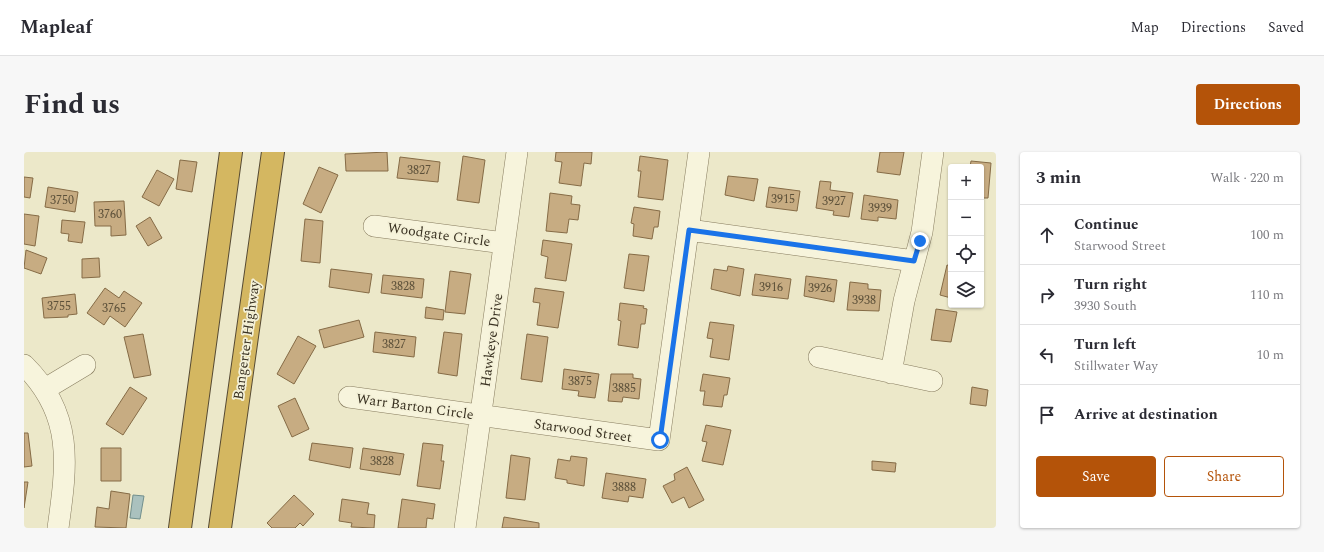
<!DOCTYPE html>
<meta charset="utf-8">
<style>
:root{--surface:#fff;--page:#f7f7f7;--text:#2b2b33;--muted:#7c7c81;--line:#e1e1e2;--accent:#b45309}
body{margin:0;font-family:Spectral,serif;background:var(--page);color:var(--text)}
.controls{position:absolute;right:12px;top:12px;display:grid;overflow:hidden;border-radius:4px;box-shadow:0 1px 3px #0004}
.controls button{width:36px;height:36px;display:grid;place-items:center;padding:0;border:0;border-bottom:1px solid var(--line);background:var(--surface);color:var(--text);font:20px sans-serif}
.stop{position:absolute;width:12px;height:12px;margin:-9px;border:3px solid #1a73e8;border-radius:50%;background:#fff}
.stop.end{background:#1a73e8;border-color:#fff;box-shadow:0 1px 4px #0008}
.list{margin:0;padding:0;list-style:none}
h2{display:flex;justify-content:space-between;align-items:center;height:52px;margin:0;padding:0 16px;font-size:17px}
h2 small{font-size:13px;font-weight:400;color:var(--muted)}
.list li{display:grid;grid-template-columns:26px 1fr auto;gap:12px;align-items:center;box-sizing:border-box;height:60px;padding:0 16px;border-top:1px solid var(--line)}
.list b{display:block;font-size:15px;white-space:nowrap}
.list p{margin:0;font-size:13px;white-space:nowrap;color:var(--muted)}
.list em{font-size:13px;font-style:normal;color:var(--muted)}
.actions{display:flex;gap:8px;padding:12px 16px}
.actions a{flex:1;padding:9px 0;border:1px solid var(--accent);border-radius:4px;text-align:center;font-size:14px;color:var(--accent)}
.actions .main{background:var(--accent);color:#fff}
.icon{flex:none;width:22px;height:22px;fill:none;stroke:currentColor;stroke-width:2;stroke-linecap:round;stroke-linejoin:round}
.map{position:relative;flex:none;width:972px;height:376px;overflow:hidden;border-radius:4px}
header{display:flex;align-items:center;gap:24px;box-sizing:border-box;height:56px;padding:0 20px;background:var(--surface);border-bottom:1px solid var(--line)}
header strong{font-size:19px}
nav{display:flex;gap:22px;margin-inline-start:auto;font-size:14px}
.intro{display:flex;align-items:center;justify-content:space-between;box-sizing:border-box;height:96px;padding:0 24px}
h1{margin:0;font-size:28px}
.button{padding:10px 18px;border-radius:4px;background:var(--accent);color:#fff;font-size:14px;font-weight:700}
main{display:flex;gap:24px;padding:0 24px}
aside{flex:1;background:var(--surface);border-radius:4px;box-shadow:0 1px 3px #0004}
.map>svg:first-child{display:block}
.water{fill:#aac1be;stroke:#718f8d}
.building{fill:#c7ac82;stroke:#856b46}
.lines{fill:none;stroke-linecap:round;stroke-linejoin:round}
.minor-casing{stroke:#877c5f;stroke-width:22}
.highway-casing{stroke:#564a33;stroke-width:24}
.minor{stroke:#f7f4dc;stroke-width:21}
.highway{stroke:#d4b761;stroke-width:22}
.route{stroke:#1a73e8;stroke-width:5}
.labels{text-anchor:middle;stroke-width:3.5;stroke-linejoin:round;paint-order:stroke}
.number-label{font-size:12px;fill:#5c5039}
.street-label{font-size:14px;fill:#393121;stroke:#f4f1d8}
</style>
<header>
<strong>Mapleaf</strong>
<nav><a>Map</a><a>Directions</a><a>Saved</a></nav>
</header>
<div class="intro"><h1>Find us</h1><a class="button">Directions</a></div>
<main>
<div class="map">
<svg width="972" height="376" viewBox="0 0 972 376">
<rect width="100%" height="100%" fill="#ece8c9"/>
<path class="water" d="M109,343L120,344L116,367L106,366Z"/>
<path class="building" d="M363,0L364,19H322L321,2Z
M532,0H568L567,12L560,11L557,34L535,31L538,10L531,9Z
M856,0H880L876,23L853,20Z
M439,4L461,8L455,51L433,48Z
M616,4L644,8L639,48L614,45L617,19H614Z
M376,5L416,10L414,30L373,26Z
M156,8L173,10L168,40L152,37Z
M947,9L967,11L964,46H957V15H946Z
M295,15L314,23L297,61L279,52Z
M133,18L150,27L135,54L118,45Z
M704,24L734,27L730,49L701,43Z
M0,25L9,26L6,46L0,45Z
M796,29L807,30L806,38L829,41L825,65L809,63L810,59L792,56Z
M24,35L54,40L51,60L21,55Z
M745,35L776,39L773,59L742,55Z
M526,41L548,44L547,52L556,53L554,68L545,67L543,81L522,79Z
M840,43L874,48L872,67L854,65V69L837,67Z
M100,49L102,83L87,84V74H71L70,50Z
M610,55L636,59L634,75H630L628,87L609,84L610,72L607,71Z
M0,62L15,64L11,94L0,92Z
M126,65L138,86L124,94L112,74Z
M281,67L299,69L296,111L277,109Z
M38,68L61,70L58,91L44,89L45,82L37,81Z
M519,88L548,92L542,129L521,126L524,105L517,103Z
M2,98L23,106L17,122L0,116Z
M605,102L625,104L620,139L600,136Z
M75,106L76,125L58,126V107Z
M923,113L927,114V146L916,143Z
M704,114L720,117L716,144L687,137L690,117L703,119Z
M307,117L348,122L345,141L305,135Z
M426,119L447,122L441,162L421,160Z
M731,122L767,127L764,147L728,143Z
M359,123L400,127L398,146L357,141Z
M782,124L813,128L810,150L780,144Z
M826,130L844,132V137L857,138L855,159L823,158Z
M81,136L95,146L100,139L118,151L101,175L86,164L80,173L63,161Z
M511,136L540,140L534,176L513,173L516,151L509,150Z
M51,142L53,162L44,163V165L20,166L18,146Z
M596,151L620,154L619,156L623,157L621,172H617L614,196L594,193L597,169L594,168Z
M402,155L420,158L419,168L401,166Z
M912,157L933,160L927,190L907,188Z
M335,168L340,185L300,196L295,178Z
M686,170L710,173L705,208L686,205L689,187L683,186Z
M351,180L392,185L390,205L349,200Z
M420,180L438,182L433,224L414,221Z
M119,182L127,223L110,226L100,185Z
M503,182L524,185L518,230L497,227Z
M274,184L292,194L270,232L253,222Z
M540,217L575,222L571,246L554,244L555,239L538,237Z
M587,222H609V226L617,227L615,247L599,245L598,250L584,249Z
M679,222L706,226L703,243H700L698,255L679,253L681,239H676Z
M106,235L123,246L99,283L82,272Z
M948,235L964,238L962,254L946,252Z
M271,246L285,277L268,285L254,254Z
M682,273L707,278L699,313L678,309L683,290L678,289Z
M0,281H4L8,314L0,315Z
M288,291L329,296L326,316L285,308Z
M399,291L419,293L417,309H420L416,337L393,334Z
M77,296H97V329H77Z
M339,296L380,302L376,323L336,317Z
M487,303L506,306L501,348L482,346Z
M547,304L563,306L560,334L543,331V328L531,326L534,307L546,309Z
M848,309L872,311L871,320L848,318Z
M663,315L680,348L665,356L660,345L648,351L639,334L651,328L650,322Z
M582,321L622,327L619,346L605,344L604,350L578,346Z
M0,330H4L0,356Z
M87,339L106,342L102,376L71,375L73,355L85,357Z
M270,343L290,362L279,374L276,371L271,376H248L243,371Z
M318,347L345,351L343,362L351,363L350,376L327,375L328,371L315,369Z
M378,347L411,352L409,367L403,366L402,376H374Z
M480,365L515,371V376H478Z"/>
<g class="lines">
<g class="minor-casing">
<path id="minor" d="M350,74L480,91
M665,78L890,109
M795,205L908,229
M0,213C50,262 43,312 34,376
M867,221L880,149L898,80L909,0
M21,237L61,213
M325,245L635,288L675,0
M441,376L493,0"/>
</g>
<g class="highway-casing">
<path id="highway" d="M156,376L207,0
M196,376L249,0"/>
</g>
<use href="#minor" class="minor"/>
<use href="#highway" class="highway"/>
</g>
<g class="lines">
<path class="route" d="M636,288L665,78L890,109L896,89"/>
</g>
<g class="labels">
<g class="number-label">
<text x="395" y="22">3827</text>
<text x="759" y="51">3915</text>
<text x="38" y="52">3750</text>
<text x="810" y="53">3927</text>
<text x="856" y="60">3939</text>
<text x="86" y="66">3760</text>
<text x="379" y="138">3828</text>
<text x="747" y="139">3916</text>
<text x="796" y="140">3926</text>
<text x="840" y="152">3938</text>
<text x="35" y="158">3755</text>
<text x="90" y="160">3765</text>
<text x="370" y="196">3827</text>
<text x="556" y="233">3875</text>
<text x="600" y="240">3885</text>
<text x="358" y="313">3828</text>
<text x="600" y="339">3888</text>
</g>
<g class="street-label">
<text transform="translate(415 82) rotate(8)" y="5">Woodgate Circle</text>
<text transform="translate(222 188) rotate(-82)" y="5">Bangerter Highway</text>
<text transform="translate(467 188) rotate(-82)" y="5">Hawkeye Drive</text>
<text transform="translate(391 254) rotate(8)" y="5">Warr Barton Circle</text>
<text transform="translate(559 278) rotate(8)" y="5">Starwood Street</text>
</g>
</g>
</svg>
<div class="controls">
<button>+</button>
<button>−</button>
<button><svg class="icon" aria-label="locate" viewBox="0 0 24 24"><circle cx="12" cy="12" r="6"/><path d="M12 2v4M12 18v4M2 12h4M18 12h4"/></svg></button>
<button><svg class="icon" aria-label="layers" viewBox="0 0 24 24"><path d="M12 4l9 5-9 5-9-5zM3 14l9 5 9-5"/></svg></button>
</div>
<div class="stop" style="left:636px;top:288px"></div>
<div class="stop end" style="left:896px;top:89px"></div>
</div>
<aside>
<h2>3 min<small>Walk · 220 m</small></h2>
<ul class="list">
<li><svg class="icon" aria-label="ahead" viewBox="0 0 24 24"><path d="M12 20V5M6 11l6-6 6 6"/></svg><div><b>Continue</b><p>Starwood Street</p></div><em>100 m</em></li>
<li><svg class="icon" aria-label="right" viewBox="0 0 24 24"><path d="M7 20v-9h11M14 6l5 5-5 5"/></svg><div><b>Turn right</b><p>3930 South</p></div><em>110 m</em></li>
<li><svg class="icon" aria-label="left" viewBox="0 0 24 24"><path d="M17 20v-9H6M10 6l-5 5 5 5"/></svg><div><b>Turn left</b><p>Stillwater Way</p></div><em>10 m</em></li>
<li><svg class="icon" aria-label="arrive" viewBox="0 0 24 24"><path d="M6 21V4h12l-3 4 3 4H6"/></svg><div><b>Arrive at destination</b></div></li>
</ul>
<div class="actions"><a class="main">Save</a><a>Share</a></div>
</aside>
</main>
